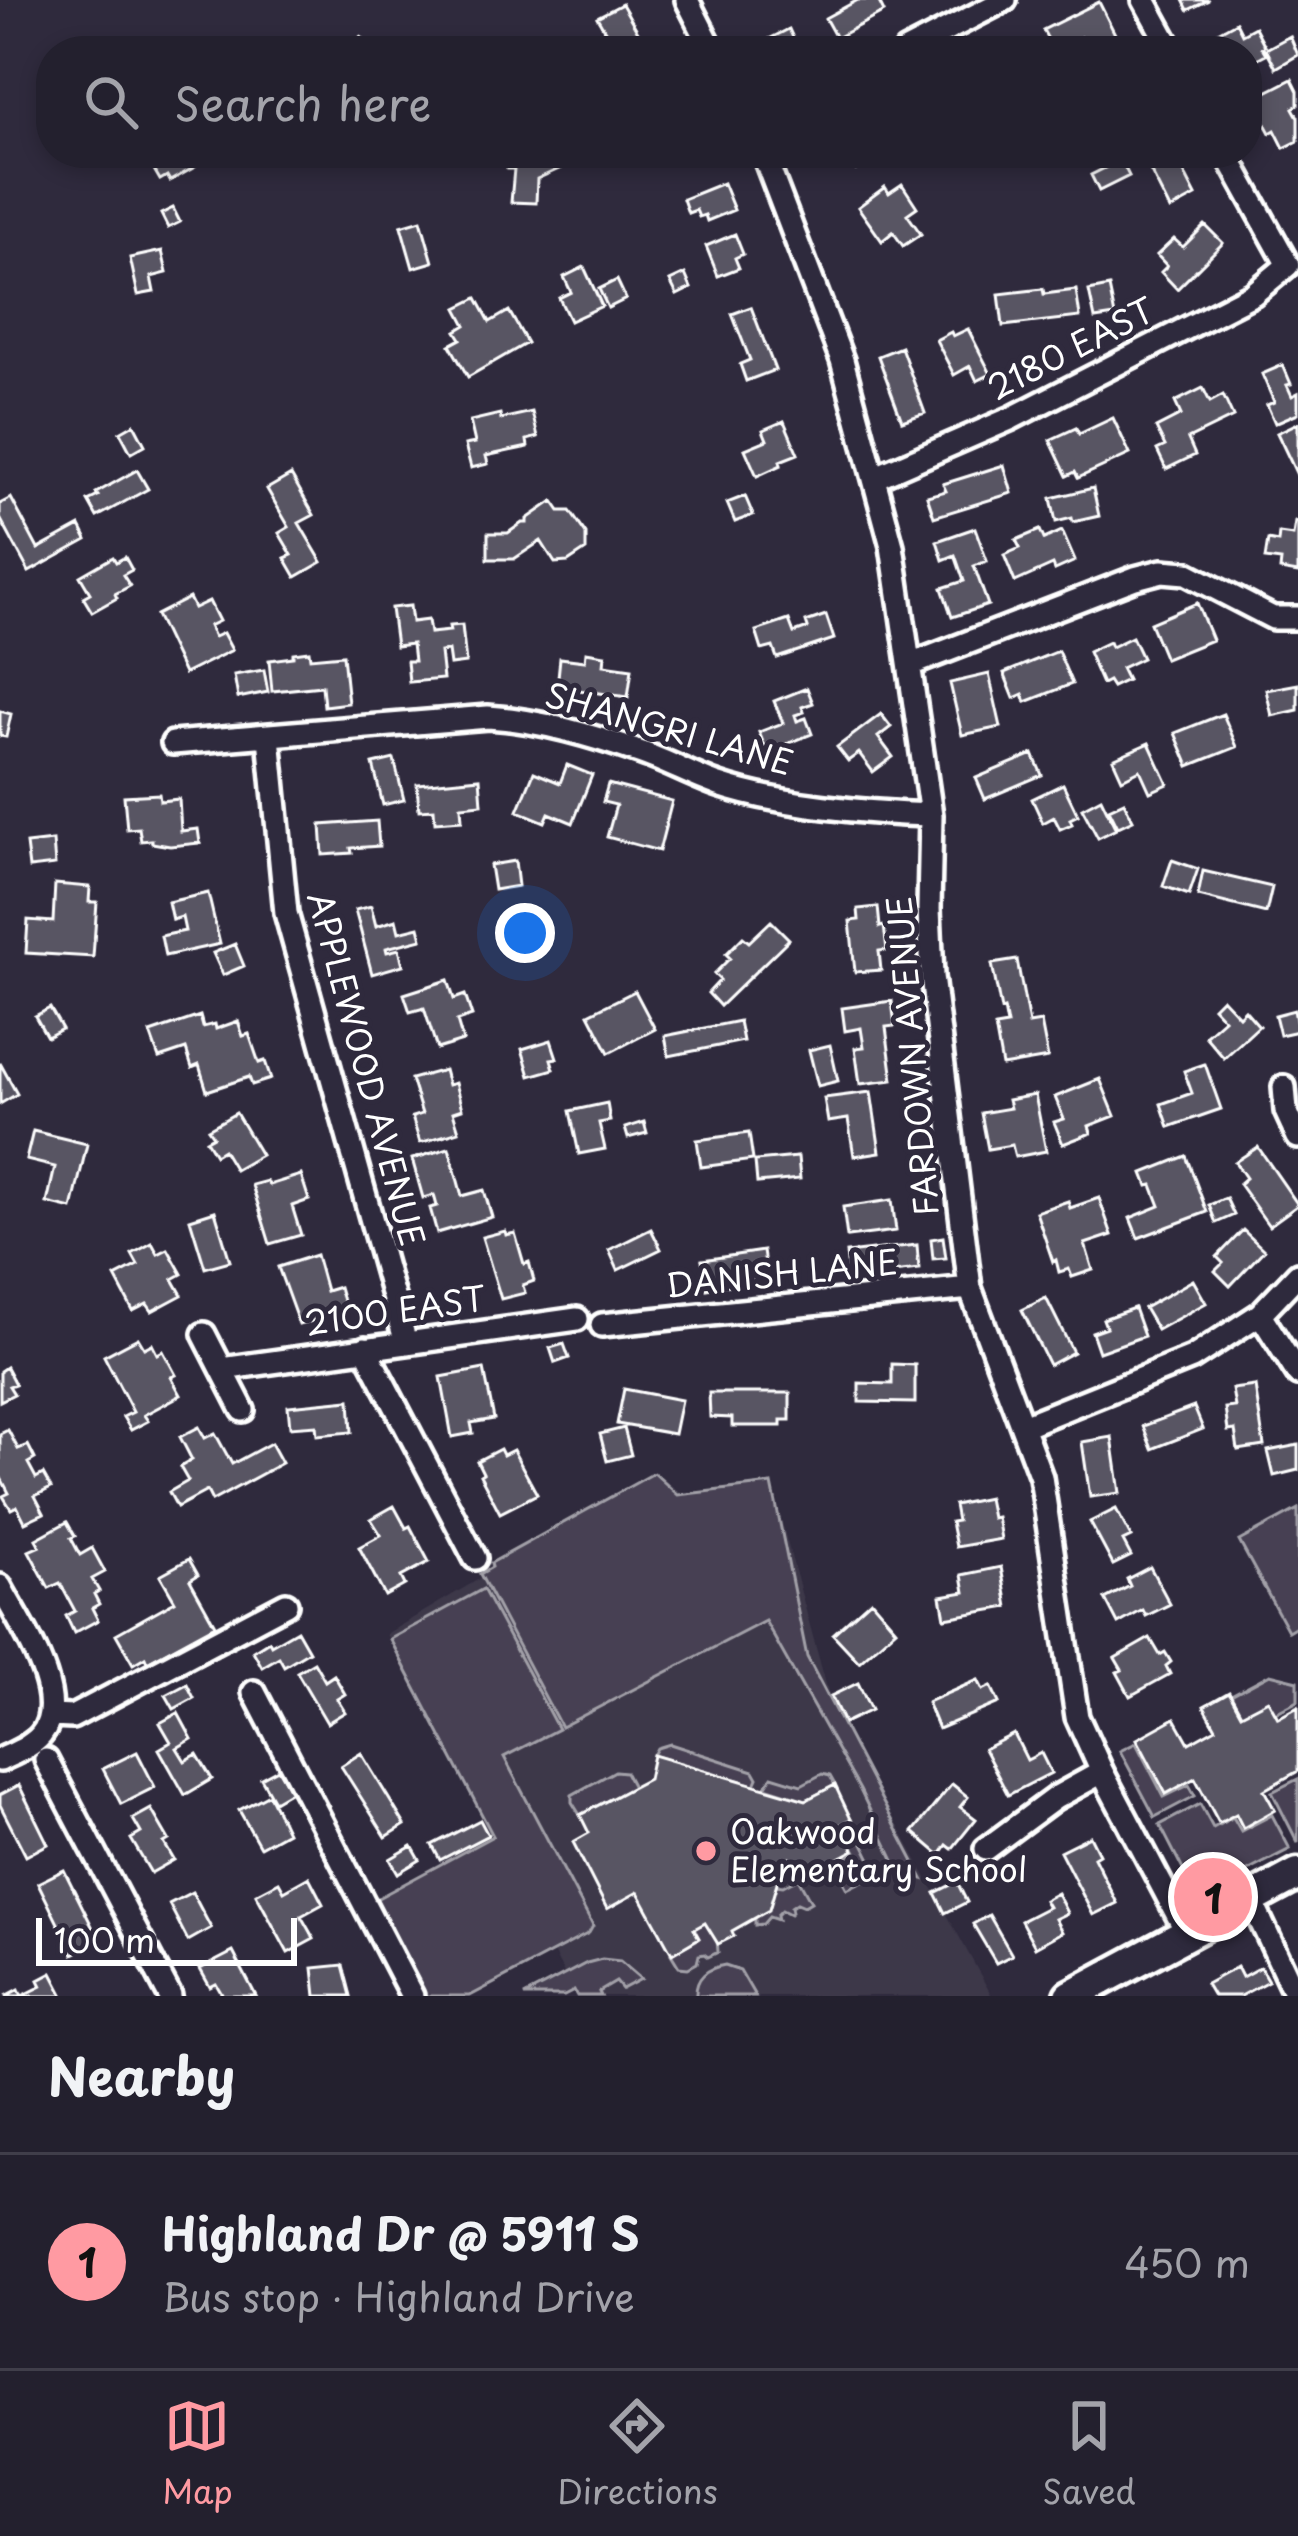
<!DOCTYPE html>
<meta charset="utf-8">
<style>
:root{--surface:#23202e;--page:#2b2836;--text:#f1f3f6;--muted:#a3a3aa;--line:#403e4a;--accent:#ff9aa2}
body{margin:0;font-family:"Playpen Sans",sans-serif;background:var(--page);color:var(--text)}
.scale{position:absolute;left:36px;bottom:30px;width:261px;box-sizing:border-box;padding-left:12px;border:6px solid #fff;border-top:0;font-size:33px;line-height:42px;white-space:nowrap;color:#fff;-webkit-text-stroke:9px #2f2a3d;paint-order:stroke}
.you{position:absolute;left:525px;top:933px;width:42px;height:42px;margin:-30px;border:9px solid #fff;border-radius:50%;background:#1a73e8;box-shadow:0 0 0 18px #1a73e833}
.badge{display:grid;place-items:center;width:78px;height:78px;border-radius:50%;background:var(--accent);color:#111;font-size:39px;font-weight:700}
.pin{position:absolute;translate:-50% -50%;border:6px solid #fff;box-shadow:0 3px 12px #0006}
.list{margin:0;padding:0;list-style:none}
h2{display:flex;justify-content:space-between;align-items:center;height:156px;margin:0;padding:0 48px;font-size:51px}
h2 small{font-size:39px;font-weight:400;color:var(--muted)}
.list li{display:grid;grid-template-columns:78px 1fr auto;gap:36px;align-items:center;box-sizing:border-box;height:216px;padding:0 48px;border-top:3px solid var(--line)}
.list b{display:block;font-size:45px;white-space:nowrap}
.list p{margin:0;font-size:39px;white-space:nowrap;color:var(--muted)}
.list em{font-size:39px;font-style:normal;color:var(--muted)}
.icon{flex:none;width:66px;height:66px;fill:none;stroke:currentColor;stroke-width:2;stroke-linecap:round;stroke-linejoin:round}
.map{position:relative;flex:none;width:1298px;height:1996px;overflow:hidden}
.search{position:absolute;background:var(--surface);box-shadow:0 6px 18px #0003;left:36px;right:36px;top:36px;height:132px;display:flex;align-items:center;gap:30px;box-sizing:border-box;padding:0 42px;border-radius:48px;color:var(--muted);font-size:45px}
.sheet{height:372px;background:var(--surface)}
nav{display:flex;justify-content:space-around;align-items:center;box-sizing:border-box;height:168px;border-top:3px solid var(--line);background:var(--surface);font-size:33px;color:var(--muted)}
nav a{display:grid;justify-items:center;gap:6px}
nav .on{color:var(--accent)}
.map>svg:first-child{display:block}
.built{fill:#3c3749}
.green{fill:#464152;stroke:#a2a0a8;stroke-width:3}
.building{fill:#595564;stroke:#fff;stroke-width:3}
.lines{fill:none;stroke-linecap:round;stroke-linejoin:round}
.minor-casing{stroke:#fff;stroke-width:30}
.secondary-casing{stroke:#fff;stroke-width:39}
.minor{stroke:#2f2a3d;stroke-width:21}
.secondary{stroke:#2f2a3d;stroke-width:30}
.poi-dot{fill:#ff9aa2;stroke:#2f2a3d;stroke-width:4.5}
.labels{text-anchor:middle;stroke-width:10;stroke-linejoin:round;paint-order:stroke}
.street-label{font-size:33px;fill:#fff;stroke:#2f2a3d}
.poi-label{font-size:33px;fill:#fff;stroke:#2f2a3d;text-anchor:start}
</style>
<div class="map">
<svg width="1298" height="1996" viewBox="0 0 1298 1996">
<rect width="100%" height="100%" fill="#2f2a3d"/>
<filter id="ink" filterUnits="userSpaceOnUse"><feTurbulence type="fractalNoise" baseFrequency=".00833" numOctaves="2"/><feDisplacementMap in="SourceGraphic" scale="24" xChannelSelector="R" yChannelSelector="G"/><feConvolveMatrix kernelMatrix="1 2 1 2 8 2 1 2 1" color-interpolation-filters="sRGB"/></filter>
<g filter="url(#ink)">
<path class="built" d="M657,1474L681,1493L773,1490L832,1706L992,1996H576L386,1634Z"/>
<path class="green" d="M654,1473L678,1495L772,1484L807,1657L923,1879L899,1871L860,1790L765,1621L561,1727L480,1574L492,1567L491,1563Z
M1298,1509V1625L1288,1631L1239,1541Z
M483,1589L558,1729L504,1757L593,1926L589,1933L470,1996H426L376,1899L493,1836L390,1639Z
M1270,1674L1298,1681V1701L1275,1713L1241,1714L1231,1695Z
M1136,1743L1164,1797L1189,1785L1195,1796L1155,1817L1120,1751Z
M670,1744L754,1771L758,1778L755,1785L653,1755L657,1748Z
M615,1771L625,1772L633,1787L580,1815L572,1802V1795Z
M822,1774L830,1776L835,1785L806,1800L765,1787L772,1776L801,1785Z
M1298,1779V1843L1272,1792Z
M1200,1804L1213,1828L1233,1817L1241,1831L1272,1815L1290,1849L1197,1897L1160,1825Z
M851,1819L878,1873L847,1889L834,1864L856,1852L842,1824Z
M798,1878L811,1902L804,1906L797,1903L791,1907L792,1912L790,1914L782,1910L777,1915L778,1920L769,1917L763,1924L755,1925V1918L776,1885L783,1886Z
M705,1923L717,1940L718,1952L708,1957L704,1954L699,1955L697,1963L688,1968L679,1967L671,1954L698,1939L694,1929Z
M602,1959L620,1961L641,1979L622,1989L616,1982L599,1992L601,1996H577L574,1991L564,1996H524L587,1963Z
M725,1965L740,1970L755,1996H696C695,1977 708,1968 725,1965Z"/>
<path class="building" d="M858,0H878L884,12L836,38L825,18Z
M1183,0H1209L1188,10Z
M1099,2L1119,42L1101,51H1088L1081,37L1054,51L1043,30Z
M622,4L645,44L633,51H617L597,17Z
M1236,22L1242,34L1255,27L1265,46L1262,47L1266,54L1247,64V51H1221L1212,35Z
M789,29L799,51H745Z
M1290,36L1298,55L1276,68L1266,49Z
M360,37L380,47L377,51H353Z
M1292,79L1298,91V105L1293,108L1298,117V141L1284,148L1275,130L1270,133L1262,118L1257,120L1247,102Z
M151,153H187L195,167L170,181L167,176L160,180L153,168L158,165Z
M508,153H565L570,164L537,179L536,203L511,202L514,169H507Z
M847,153H888L856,170Z
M1153,153H1174L1196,196L1170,210L1144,158Z
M1121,160L1129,176L1099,191L1091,175Z
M723,183L734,210L707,221L705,215L699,217L696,210L688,213L683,199Z
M902,184L917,207L907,214L921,234L903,246L893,232L882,241L858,207L885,187L889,193Z
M173,208L180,222L168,228L161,214Z
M421,220L433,262L413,268L401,226Z
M1205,225L1223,243L1177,289L1161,272L1167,266L1157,255L1174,239L1183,247Z
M735,234L743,254L735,258L739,268L718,276L706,246Z
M162,251L167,273L151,277L154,292L138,295L130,258Z
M584,267L602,306L570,321L559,298L571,292L564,277Z
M685,274L691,288L677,295L670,281Z
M617,280L626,299L608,308L599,289Z
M1109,287L1115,316L1095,319L1089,291Z
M1043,289L1044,294L1076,290L1080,317L1003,326L999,294Z
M477,298L490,322L509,311L527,343L468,377L450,345L461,339L456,331L466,325L457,308Z
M751,307L775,370L746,381L740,364L750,360L732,314Z
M968,329L991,374L977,381L970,366L954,375L936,340L951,332L953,336Z
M901,347L925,413L902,421L878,356Z
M1283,365L1291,384L1287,385L1292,396L1298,393V413L1275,423L1267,405L1274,402L1262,374Z
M1203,388L1210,402L1223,395L1233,417L1188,439L1195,455L1166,469L1157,450L1165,446L1156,428L1181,415L1175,402Z
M532,412L538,437L527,440L528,447L486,456L488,464L471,468L465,445L475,443L470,421L500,414L501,419Z
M1113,418L1130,454L1078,478L1075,472L1067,476L1050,440L1076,428L1079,434Z
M784,421L798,454L780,461L781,465L757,476L745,449L767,440L763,430Z
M1298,423V477L1277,433Z
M134,424L145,445L131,453L120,432Z
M1004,465L1012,493L934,517L927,496L946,491L943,484Z
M137,470L148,489L97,517L88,501L98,496L96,493Z
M291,475L314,515L299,523L322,562L296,577L285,558L292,555L279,533L289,527L267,489Z
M1093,488L1099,516L1073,522L1072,518L1056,522L1051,498Z
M745,496L753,515L735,522L727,503Z
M11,498L38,549L80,526L87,540L29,572L0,518V504Z
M553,501L560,511H570L586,534V550L568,562L555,563L541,541L514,559H488V533H508L522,523H527V519Z
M1295,522H1298V573L1280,570L1281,561L1265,559L1268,540L1278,542L1279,533L1293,535Z
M975,528L987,561L974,566L988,605L952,617L942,588L964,581L955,555L943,560L937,541Z
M1040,530L1044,539L1062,531L1075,561L1055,570L1053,565L1015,582L1004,555L1020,548L1016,540Z
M113,557L116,562L125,557L132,570L123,575L130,586L115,594L117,598L92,612L83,597L90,593L80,576Z
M189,598L194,608L209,601L219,621L209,626L214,637L223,633L232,650L184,674L156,615Z
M1197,603L1212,640L1165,659L1150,623Z
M410,606L412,622L428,620L430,633L450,631L449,626L462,625L466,663L450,665L448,651L440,652L443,679L409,682L407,661H414L412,644L396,646L391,608Z
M826,615L834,639L777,658L773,647L762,650L756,631L789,620L794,633L808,628L806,622Z
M1132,637L1142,658L1121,668L1127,680L1112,687L1108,681L1102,684L1088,652L1109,642L1111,647Z
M309,651L310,658L343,655L348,703L324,706L322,686L272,691L269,660L293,657V653Z
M1058,651L1072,684L1026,702L1023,694L1014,698L1004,673Z
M586,652L605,655L604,665L632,669L628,697L557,687L560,658L585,661Z
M264,670L268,692L238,698L234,675Z
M989,674L1001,727L962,735L950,683Z
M1298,684V710L1272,716L1266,690Z
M807,688L813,703L802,707L804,712L795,715L797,721L806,718L812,734L767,752L759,732L783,723L774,701Z
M0,711L11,714L6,737L0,736Z
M881,714L891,727L878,737L893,757L873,772L859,753L848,761L837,747Z
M1223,714L1237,747L1189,766L1175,733Z
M1149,743L1168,784L1150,792L1140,770L1122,779L1113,759Z
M1033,754L1042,775L985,799L976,778Z
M394,759L404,800L383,805L373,764Z
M567,765L592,775L573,823L549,813L545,822L518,811L534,772L560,783Z
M480,778L482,804L461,806L462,820L435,822L434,809L419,810L417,784Z
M608,784L672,801L659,851L607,837L616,805L603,802Z
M1063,784L1078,815L1070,819L1072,824L1060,829L1054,817L1043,823L1032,799Z
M159,794L160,801L179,799L181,831L198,829L200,843L170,846L152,843V840L141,841L139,828L127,829L124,796Z
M1101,798L1116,829L1098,838L1082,808Z
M1124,802L1133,820L1118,827L1109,809Z
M377,821L379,846L351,848L352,853L323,855L321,825Z
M53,841L55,865L29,868L26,844Z
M1172,860L1198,869L1189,895L1163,886Z
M515,861L518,886L494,890L490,865Z
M1203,871L1272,887L1266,913L1198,896Z
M55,884L90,887L89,902H97L93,957L26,953L28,920L53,922Z
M208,893L220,944L165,956L161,936L185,931L182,917L172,920L168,902Z
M371,906L376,926L396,920L399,932L419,927L422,939L386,948L387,952L399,949L403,965L372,974L355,910Z
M878,907L880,927L884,926L887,950L879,951L881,970L855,972L850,921L859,920L858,909Z
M771,921L789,939L720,1006L708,993L720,980L714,974L730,958L726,954L743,937L749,942Z
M235,944L244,966L223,975L213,953Z
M1017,960L1029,1024L1041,1022L1048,1058L1002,1066L995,1027L1007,1025L1004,1009L1001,1010L992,964Z
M448,980L454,999L465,995L472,1016L457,1021L463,1041L437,1049L424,1008L410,1012L404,994Z
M635,991L655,1029L609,1053L589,1014Z
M1222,998L1239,1016L1245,1010L1259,1026L1224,1058L1205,1036L1224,1019L1213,1007Z
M892,1001L895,1026L886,1027L893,1080L860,1084L855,1048L864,1047L861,1028L845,1031L842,1008Z
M50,1008L62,1029L47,1037L35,1016Z
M1294,1010L1298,1031L1280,1035L1275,1015Z
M200,1016L203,1027L215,1024L216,1029L238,1021L243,1036L249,1034L259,1063L265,1061L271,1079L252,1085L249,1077L207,1091L199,1065L192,1068L186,1049L159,1058L150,1033Z
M739,1021L743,1041L669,1056L665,1036Z
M551,1040L557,1058L551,1059L554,1069L530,1076L522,1049Z
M830,1045L838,1081L818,1086L809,1050Z
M0,1063L17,1094L0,1104Z
M1205,1064L1221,1109L1169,1127L1161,1104L1192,1093L1184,1071Z
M444,1070L448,1085L455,1083L462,1109L453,1112L459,1131L420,1143L412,1117L422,1114L411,1079Z
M1100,1079L1115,1116L1089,1126L1091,1133L1063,1144L1054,1122L1064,1119L1055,1097Z
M871,1092L880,1152L854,1156L848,1119L828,1122L824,1098Z
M1035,1095L1046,1151L1015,1157L1012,1145L988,1149L981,1113L1010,1108L1008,1100Z
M607,1103L610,1121L599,1123L605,1149L579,1154L570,1111Z
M236,1113L261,1155L235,1170L223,1150L215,1155L206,1140L213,1136L208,1129Z
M644,1122L647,1133L628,1138L625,1128Z
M33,1131L87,1144L72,1209L47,1203L55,1167L26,1160Z
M749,1133L753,1160L701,1167L697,1140Z
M1258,1147L1298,1205L1269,1226L1239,1184L1246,1178L1235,1162Z
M449,1148L462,1196L484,1190L492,1217L437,1233L430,1208L437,1206L434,1195L423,1198L412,1159Z
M1186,1156L1207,1212L1138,1238L1130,1218L1160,1206L1152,1185L1148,1186L1143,1173Z
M798,1157L800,1179L757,1183L755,1161Z
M301,1175L309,1200L292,1206L301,1235L270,1244L252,1185L267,1181L269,1185Z
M1099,1198L1112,1235L1085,1244L1093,1270L1072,1277L1069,1269L1059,1272L1056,1260L1053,1262L1036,1212L1068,1201L1070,1208Z
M1226,1198L1234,1215L1216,1223L1209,1205Z
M892,1200L896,1231L847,1237L843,1207Z
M215,1211L230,1261L205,1268L190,1219Z
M651,1229L661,1249L618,1270L609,1250Z
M1243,1230L1264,1250L1230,1286L1215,1271L1223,1263L1217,1257Z
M505,1231L506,1235L515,1233L524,1264L529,1262L534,1281L523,1285L525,1293L501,1299L482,1237Z
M943,1237L946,1258L933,1259L931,1239Z
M152,1243L158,1254L168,1249L182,1274L173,1279L182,1295L152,1311L147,1304L133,1311L115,1277L138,1265L132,1254Z
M917,1245L919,1269L849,1277L846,1253Z
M763,1251L767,1279L707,1289L702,1260Z
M316,1255L326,1291L339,1287L346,1311L299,1325L278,1267Z
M1193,1280L1206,1303L1157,1330L1144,1308Z
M1046,1298L1073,1352L1049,1365L1022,1310Z
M1134,1308L1144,1336L1099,1352L1092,1332L1106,1327L1103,1319Z
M138,1338L144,1348L152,1344L157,1354L163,1351L176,1375L171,1377L181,1395L144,1415L148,1421L131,1430L123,1417L133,1412L104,1356Z
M564,1344L569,1358L555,1363L550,1348Z
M892,1364L915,1365V1403L859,1402V1383L892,1384Z
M6,1367L15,1384L9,1386L14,1394L0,1401V1371Z
M484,1369L494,1419L471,1423L473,1433L452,1437L441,1377Z
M1255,1386L1264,1446L1238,1450L1235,1430L1228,1431L1225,1408L1235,1407L1232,1389Z
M624,1389L681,1400L674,1434L617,1424Z
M709,1393H790V1420H781V1426H732V1418L710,1417Z
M350,1400L352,1432L317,1435L316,1425L290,1427L288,1406Z
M1194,1407L1203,1429L1152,1449L1143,1426Z
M199,1427L205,1438L215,1433L232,1464L271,1443L282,1463L212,1501L207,1491L177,1507L169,1492L188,1481L180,1467L192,1460L180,1437Z
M624,1428L631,1455L607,1461L600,1434Z
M8,1430L18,1449L28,1445L35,1459L28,1463L36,1478L43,1474L51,1488L35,1496L44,1513L25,1522L17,1506L11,1509L3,1496L9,1493L0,1476V1434Z
M1112,1437L1120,1493L1090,1497L1082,1442Z
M1298,1445V1470L1274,1476L1268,1451Z
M500,1449L503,1455L513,1450L537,1494L500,1513L480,1475L483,1473L477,1461Z
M988,1498L992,1518L997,1517L1001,1539L956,1547L951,1522L957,1521L954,1505Z
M394,1506L406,1528L410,1526L429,1562L401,1577L405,1585L385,1596L359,1547L381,1535L371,1519Z
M1116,1509L1131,1537L1123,1541L1131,1556L1113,1565L1090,1522Z
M67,1522L75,1536L71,1538L80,1555L92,1548L105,1572L92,1579L99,1591L94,1594L99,1604L92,1608L98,1620L74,1633L66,1616L75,1611L60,1583L49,1588L29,1551L40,1546L36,1539Z
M189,1559L198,1575L190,1580L215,1625L147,1662L145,1657L133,1664L116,1634L175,1601L160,1575Z
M1001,1567L1008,1607L945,1618L941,1596L965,1592L962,1575Z
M1150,1567L1170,1604L1146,1616L1143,1610L1118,1624L1105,1599L1130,1586L1127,1579Z
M871,1600L896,1629L859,1662L833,1634Z
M297,1630L309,1651L284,1666L279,1657L262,1667L253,1651L269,1641L271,1645Z
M1150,1638L1160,1655L1165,1652L1171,1662L1166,1666L1170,1674L1130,1696L1117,1672L1122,1670L1115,1658Z
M314,1662L325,1681L334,1675L345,1694L337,1699L345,1712L327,1723L297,1672Z
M978,1680L983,1690L991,1686L999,1703L938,1729L927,1702Z
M858,1683L871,1710L844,1723L831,1696Z
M187,1684L194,1698L174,1709L166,1695Z
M1229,1692L1241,1714L1268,1700L1278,1718L1298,1707V1771L1264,1790L1275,1810L1243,1828L1236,1814L1219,1823L1195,1778L1166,1794L1137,1739L1175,1718L1189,1743L1216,1728L1204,1706Z
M178,1713L192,1739L177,1748L185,1761L197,1754L212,1779L185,1795L159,1749L171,1742L160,1723Z
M1014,1734L1027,1760L1041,1753L1051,1773L1008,1795L984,1749Z
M137,1752L155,1787L121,1804L103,1769Z
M361,1753L405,1825L386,1837L341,1766Z
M653,1755L806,1800L835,1785L851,1819L840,1825L854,1850L801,1879L790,1858L783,1862L769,1910L732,1931L734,1936L718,1944L705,1923L694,1929L699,1938L672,1954L638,1892L607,1909L573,1842L589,1833L580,1815L648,1779Z
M278,1769L291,1791L274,1801L261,1778Z
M952,1784L968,1797L960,1807L976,1819L952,1849L947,1845L940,1855L913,1832Z
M19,1785L48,1844L26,1856L0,1805V1795Z
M269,1794L287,1832L260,1847L239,1810Z
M151,1809L169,1840L164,1843L174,1860L151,1873L131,1839L141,1833L133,1819Z
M480,1820L488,1835L440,1860L432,1845Z
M1090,1836L1099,1854L1094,1857L1117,1903L1093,1915L1060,1851Z
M412,1846L420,1860L398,1873L390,1859Z
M64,1870L99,1940L73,1954L38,1883Z
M309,1877L323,1904L301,1916L314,1939L288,1953L256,1894L279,1882L284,1891Z
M957,1882L967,1902L945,1913L935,1893Z
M192,1892L211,1928L188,1941L169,1904Z
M1057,1893L1067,1913L1055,1919L1062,1932L1035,1947L1021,1921L1048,1907L1044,1900Z
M989,1915L1012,1955L996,1963L973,1924Z
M233,1952L256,1996H223L216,1984L210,1987L200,1969Z
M343,1965L351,1996H316L313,1968Z
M1237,1967L1242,1977L1260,1967L1268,1981L1240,1996H1213L1206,1984Z
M52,1973L64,1996H6L19,1989L22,1996L42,1986L39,1980Z"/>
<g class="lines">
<g class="minor-casing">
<path id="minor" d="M687,0L713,51
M1144,0L1172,51
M906,51L1005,0
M763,153L842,360L892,546L931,815L929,909L932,976L970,1288L1041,1477L1077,1717L1102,1772L1187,1933
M874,478L1012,418L1253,294L1288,265L1226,153
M910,665L1135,578L1162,571L1186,573L1273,618H1298
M269,737L286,913L406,1343
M173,743L488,717C540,720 593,736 642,753C668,762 693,776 719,785C778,805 868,813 931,815
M1284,1087L1286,1111L1298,1137
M1260,1314L1298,1374
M602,1325L970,1288
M204,1334L243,1410
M365,1348L475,1558
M222,1369L577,1319
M1023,1426L1192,1358L1260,1314L1298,1274
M0,1586C19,1623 72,1697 41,1735C31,1747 14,1753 0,1760
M254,1692L412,1996
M51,1716L72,1717L286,1604
M46,1760L170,1996
M986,1849L1055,1798L1102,1772
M1250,1898L1296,1996"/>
</g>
<g class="secondary-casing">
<path id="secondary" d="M1071,1996L1298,1874"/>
</g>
<use href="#minor" class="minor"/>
<use href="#secondary" class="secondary"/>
</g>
</g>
<circle class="poi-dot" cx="706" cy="1851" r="12"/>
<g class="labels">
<g class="street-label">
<text transform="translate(1071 349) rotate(-27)" y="12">2180 EAST</text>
<text transform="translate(669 729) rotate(16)" y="12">SHANGRI LANE</text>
<text transform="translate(913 1056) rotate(-95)" y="12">FARDOWN AVENUE</text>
<text transform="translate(366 1069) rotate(75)" y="12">APPLEWOOD AVENUE</text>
<text transform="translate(782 1274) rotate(-6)" y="12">DANISH LANE</text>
<text transform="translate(395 1311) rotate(-8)" y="12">2100 EAST</text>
</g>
<g class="poi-label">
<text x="730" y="1844">Oakwood<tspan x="730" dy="38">Elementary School</tspan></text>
</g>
</g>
</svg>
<div class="scale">100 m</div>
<div class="you"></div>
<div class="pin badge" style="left:1213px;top:1897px">1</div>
<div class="search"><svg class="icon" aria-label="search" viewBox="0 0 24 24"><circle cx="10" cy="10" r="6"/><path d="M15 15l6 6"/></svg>Search here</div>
</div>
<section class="sheet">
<h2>Nearby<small></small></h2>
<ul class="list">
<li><span class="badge">1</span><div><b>Highland Dr @ 5911 S</b><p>Bus stop · Highland Drive</p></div><em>450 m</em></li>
</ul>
</section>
<nav>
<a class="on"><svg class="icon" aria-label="map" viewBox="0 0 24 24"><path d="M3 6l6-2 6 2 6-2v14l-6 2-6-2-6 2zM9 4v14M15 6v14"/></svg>Map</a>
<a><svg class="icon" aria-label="directions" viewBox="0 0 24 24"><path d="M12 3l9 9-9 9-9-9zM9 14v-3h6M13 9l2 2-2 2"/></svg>Directions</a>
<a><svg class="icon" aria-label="saved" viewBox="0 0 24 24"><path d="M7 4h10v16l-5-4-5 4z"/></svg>Saved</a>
</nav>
